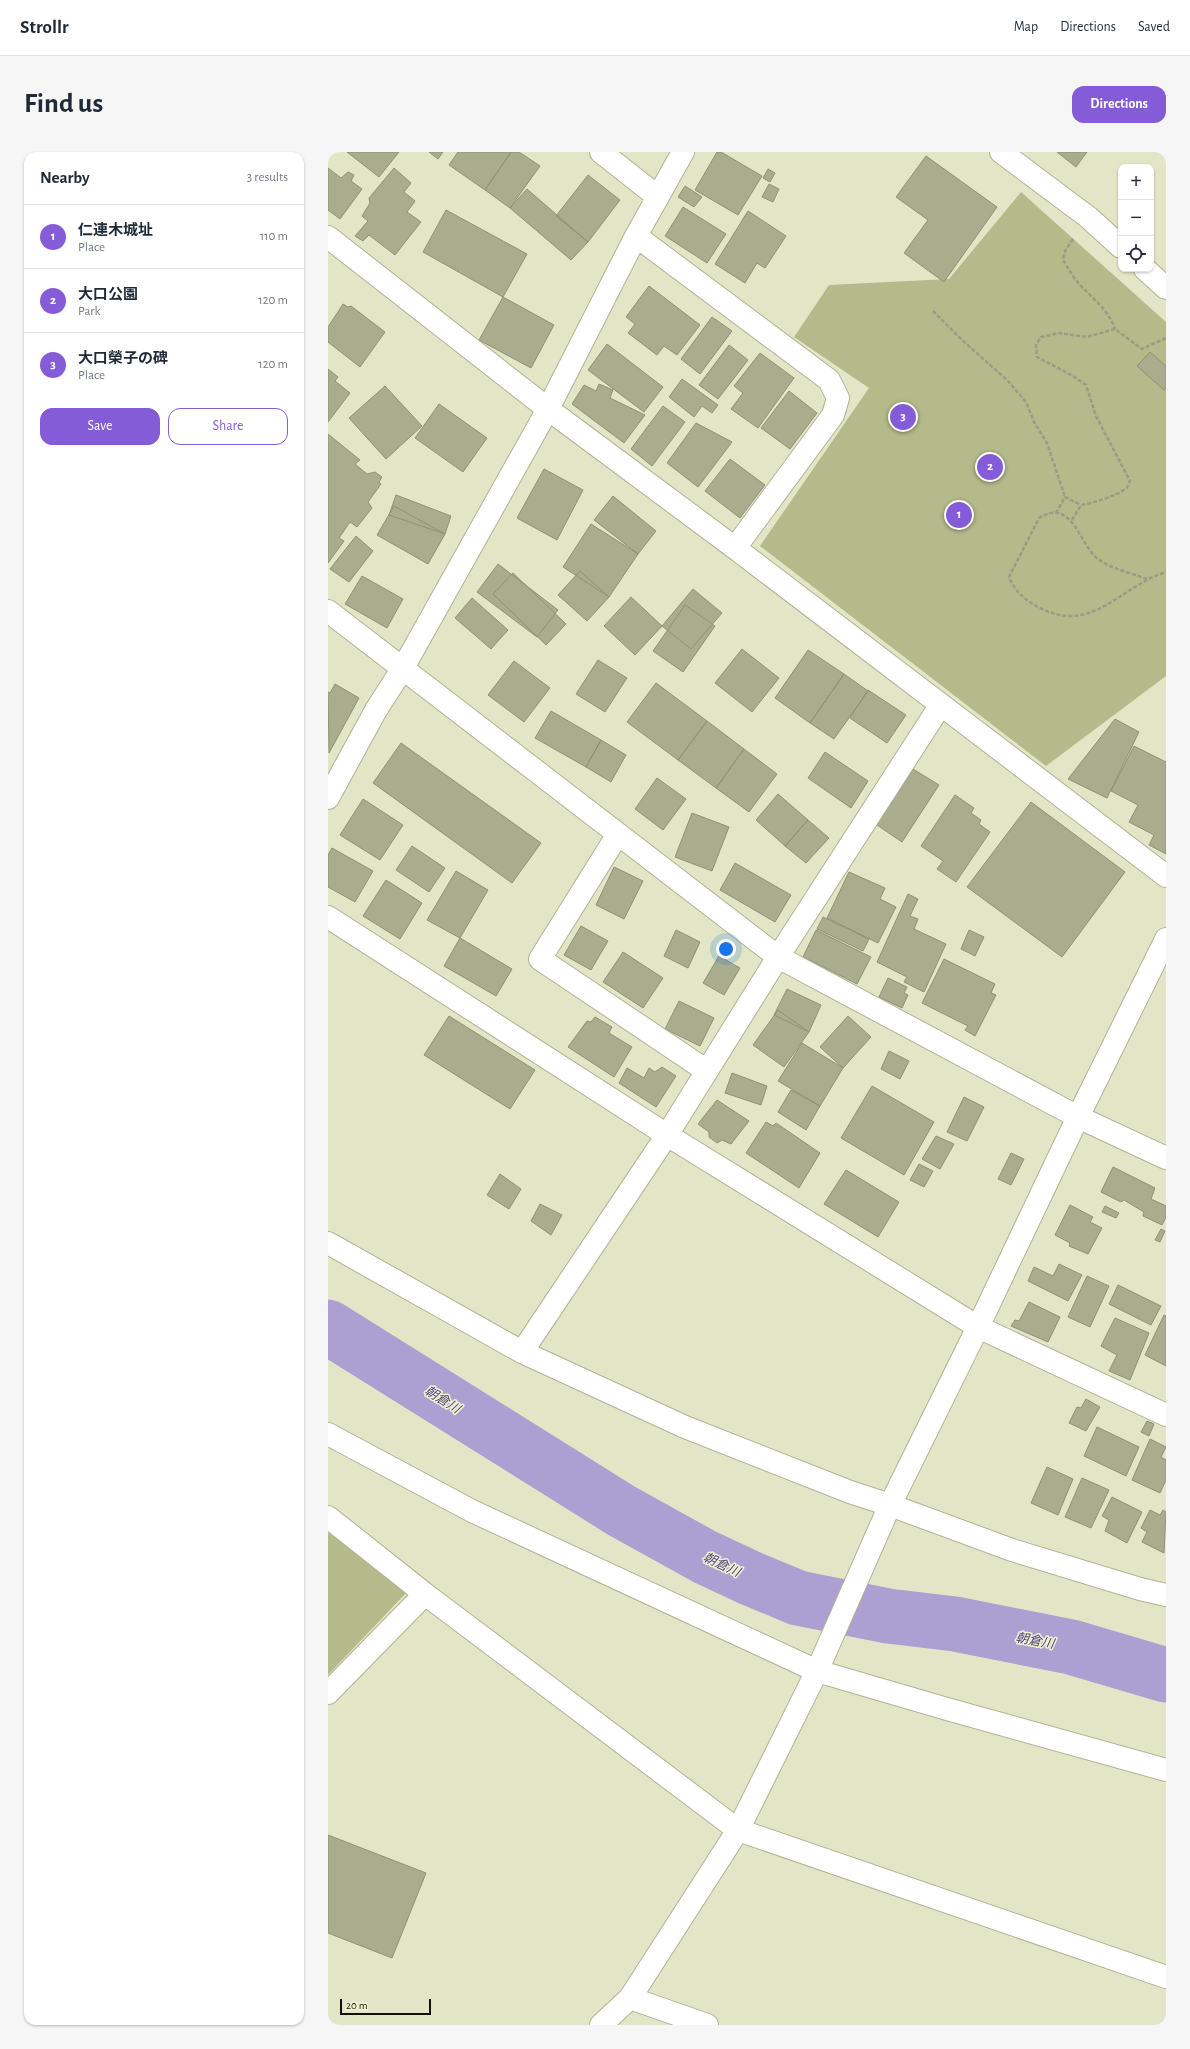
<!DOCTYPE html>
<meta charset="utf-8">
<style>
:root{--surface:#fff;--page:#f6f6f7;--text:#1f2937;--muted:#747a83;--line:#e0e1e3;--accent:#855cd7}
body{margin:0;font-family:"Alegreya Sans","Noto Sans JP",sans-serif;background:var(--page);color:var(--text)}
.controls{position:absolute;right:12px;top:12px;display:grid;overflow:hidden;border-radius:8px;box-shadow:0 1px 3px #0004}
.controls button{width:36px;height:36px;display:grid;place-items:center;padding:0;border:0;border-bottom:1px solid var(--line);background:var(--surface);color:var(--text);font:20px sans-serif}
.scale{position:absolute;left:12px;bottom:10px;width:91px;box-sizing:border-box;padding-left:4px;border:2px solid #111207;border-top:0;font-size:11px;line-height:14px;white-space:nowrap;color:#111207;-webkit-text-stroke:3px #f0f4d3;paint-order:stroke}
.you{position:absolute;left:398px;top:797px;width:14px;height:14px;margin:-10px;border:3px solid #fff;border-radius:50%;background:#1a73e8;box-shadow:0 0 0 6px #1a73e833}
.badge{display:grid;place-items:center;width:26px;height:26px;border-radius:50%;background:var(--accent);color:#fff;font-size:13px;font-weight:700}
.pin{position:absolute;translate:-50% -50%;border:2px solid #fff;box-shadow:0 1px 4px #0006}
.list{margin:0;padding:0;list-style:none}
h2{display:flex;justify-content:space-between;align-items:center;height:52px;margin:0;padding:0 16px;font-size:17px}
h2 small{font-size:13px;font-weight:400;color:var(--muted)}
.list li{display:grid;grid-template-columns:26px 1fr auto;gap:12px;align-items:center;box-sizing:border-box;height:64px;padding:0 16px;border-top:1px solid var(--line)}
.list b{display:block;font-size:15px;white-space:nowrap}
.list p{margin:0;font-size:13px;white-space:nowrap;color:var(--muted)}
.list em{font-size:13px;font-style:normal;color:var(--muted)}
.actions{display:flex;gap:8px;padding:12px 16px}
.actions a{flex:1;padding:9px 0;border:1px solid var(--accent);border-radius:12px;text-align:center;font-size:14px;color:var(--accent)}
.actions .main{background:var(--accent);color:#fff}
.icon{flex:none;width:22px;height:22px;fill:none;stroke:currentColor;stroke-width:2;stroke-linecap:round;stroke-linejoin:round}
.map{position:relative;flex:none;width:838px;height:1873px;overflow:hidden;border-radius:12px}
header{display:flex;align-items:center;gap:24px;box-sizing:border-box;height:56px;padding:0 20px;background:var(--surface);border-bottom:1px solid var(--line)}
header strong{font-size:19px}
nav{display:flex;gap:22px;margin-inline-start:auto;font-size:14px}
.intro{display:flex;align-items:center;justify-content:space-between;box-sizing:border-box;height:96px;padding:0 24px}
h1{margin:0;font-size:28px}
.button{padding:10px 18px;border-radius:12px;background:var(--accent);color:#fff;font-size:14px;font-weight:700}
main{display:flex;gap:24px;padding:0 24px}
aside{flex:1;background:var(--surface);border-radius:12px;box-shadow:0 1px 3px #0004}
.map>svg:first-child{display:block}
.green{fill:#b5ba8a}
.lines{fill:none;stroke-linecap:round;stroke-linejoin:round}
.river{stroke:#aba0d1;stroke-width:55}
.building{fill:#a9ac8d;stroke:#8e9274}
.minor-casing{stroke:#afb394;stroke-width:24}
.path{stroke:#999c83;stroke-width:2.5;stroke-dasharray:4 2;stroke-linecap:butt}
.minor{stroke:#fff;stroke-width:22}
.labels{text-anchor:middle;stroke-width:3;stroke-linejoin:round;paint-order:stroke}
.water-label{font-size:13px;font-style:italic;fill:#513e7c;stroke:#f0f4d3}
</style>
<header>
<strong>Strollr</strong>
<nav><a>Map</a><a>Directions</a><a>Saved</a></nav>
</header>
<div class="intro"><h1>Find us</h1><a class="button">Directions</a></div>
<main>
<aside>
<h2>Nearby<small>3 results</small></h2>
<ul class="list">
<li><span class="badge">1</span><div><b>仁連木城址</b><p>Place</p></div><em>110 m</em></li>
<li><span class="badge">2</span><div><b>大口公園</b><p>Park</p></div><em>120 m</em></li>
<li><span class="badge">3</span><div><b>大口榮子の碑</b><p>Place</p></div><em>120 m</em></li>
</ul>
<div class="actions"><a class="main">Save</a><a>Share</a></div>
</aside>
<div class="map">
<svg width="838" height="1873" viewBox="0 0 838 1873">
<rect width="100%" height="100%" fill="#e2e6c6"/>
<path class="green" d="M693,40L838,170V524L718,614L432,394L541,236L466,185L501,133L621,127Z
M0,1380L78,1441L0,1523Z"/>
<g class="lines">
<path class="river" d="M0,1175L294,1359L377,1405L422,1426L470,1446L560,1464L627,1472L743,1495L838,1523"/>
</g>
<path class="building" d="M19,0H71L51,25Z
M101,0H115L110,7Z
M130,0H183L157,38L121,13Z
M183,0H191L212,14L182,56L157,38Z
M389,0H393L434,24L410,63L367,38Z
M729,0H759L748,15Z
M598,4L669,55L616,130L576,101L600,68L568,45Z
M0,16L13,26L20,20L26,23L23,29L34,37L12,67L0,58Z
M66,16L83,31L76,40L87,49L79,60L93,70L67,103L41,83L35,89L27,84L40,69L34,64L42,51L41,46Z
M440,17L447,21L442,30L435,26Z
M260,23L292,48L260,90L228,64Z
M441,32L451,37L445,50L434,45Z
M357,34L374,45L366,55L350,45Z
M199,37L260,90L243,108L182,56Z
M355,55L398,82L379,111L337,84Z
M118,58L199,102L175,145L95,100Z
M420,59L458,84L437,116L429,111L417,131L387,112Z
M321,134L372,173L349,203L336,194L329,203L300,181L307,172L298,165Z
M175,145L226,173L203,216L151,188Z
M15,152L20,155L23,154L57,180L32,215L0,190V175Z
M384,165L404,179L372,222L353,207Z
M279,192L335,235L316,260L260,218Z
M401,193L420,208L390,247L371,233Z
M822,200L838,214V236L836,238L809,214Z
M432,201L466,226L430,276L403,257L415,241L406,234Z
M0,217L10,225L7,229L22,241L0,270Z
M354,227L390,253L384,261L374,254L366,265L341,245Z
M271,232L285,238L282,246L317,263L296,291L244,252L256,233L268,239Z
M57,234L94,274L58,307L21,266Z
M461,239L489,261L462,297L433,276Z
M111,252L159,286L135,320L87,286Z
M335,254L357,270L324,314L303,297Z
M368,271L404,290L370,335L339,311Z
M0,282L32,308L27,312L39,322L47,320L54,325L51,330L53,332L40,350L44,356L29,375L22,370L11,386L16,389L0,411Z
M402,307L437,333L412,366L377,339Z
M216,317L255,338L229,388L189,366Z
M68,343L123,364L117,382L61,363Z
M285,344L328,379L310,402L266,368Z
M66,354L117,382L100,412L49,383Z
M263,372L310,402L281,445L235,415Z
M28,384L45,399L21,430L2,417Z
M170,412L230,458L209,485L149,440Z
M252,419L281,445L259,469L230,443Z
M185,421L238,472L218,493L165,442Z
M34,424L75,447L59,476L17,452Z
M365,437L394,461L363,497L334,474Z
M303,445L334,474L307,503L276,474Z
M144,446L180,478L163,497L127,466Z
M357,453L387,474L355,520L325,499Z
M414,497L451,526L424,560L387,531Z
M480,498L516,522L482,571L447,546Z
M270,508L299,526L277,560L248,542Z
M186,509L222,536L196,570L160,543Z
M516,522L540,539L506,587L482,571Z
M328,531L379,569L350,608L299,570Z
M7,532L31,546L1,601L0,540L2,541Z
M540,538L578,563L559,591L522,566Z
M223,559L273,588L258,615L207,586Z
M787,567L811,580L779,646L740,627Z
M379,569L416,597L388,636L350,608Z
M273,588L298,603L283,630L258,615Z
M73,591L213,691L184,731L45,631Z
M806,594L838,610V702L821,693L826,683L801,670L810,653L783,639Z
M416,597L449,622L421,660L388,636Z
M497,600L540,629L523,656L480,626Z
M585,617L611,633L574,690L549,673Z
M329,626L358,647L335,678L307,657Z
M450,642L480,668L457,694L428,668Z
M627,643L646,656L643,661L653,668L651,672L662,680L628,730L609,717L615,709L593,694Z
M35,647L75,673L52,708L12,683Z
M703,650L797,720L734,805L639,735Z
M364,661L401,675L384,719L347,705Z
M480,668L501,686L478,711L457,694Z
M84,694L117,716L101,740L68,718Z
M4,696L45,719L27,750L0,735V703Z
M407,711L463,743L447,770L392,738Z
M286,715L315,729L296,767L268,753Z
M128,719L160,738L132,786L99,768Z
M521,720L557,736L552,747L568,755L550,791L499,766Z
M58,728L94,751L72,787L35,764Z
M580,742L590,747L582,764L590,767L586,777L618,792L596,840L576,830L579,825L549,810Z
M495,765L541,787L535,799L489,777Z
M253,774L280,789L263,818L236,803Z
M348,778L372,790L360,816L336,804Z
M488,778L543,805L529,832L475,805Z
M641,778L656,785L647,804L633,797Z
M132,786L184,817L168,844L116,814Z
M295,800L335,826L315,856L275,830Z
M391,804L412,816L396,843L375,831Z
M616,807L667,832L663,841L668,843L647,884L637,878L640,874L594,851Z
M560,826L579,835L576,841L580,843L574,856L551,845Z
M459,837L493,853L481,880L446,863Z
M351,849L386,866L372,894L337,877Z
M450,858L481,880L456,915L425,893Z
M121,864L207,918L182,957L96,903Z
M520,864L543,885L515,916L492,895Z
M267,865L284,875L281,881L304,895L286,925L240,895L259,869L263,870Z
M474,891L515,916L492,954L450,929Z
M561,899L581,909L572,927L553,917Z
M334,915L348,924L328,955L291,931L299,916L316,926L321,916L327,920Z
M404,921L439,934L433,953L397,941Z
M544,934L606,970L576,1023L513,986Z
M463,938L492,954L478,978L450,960Z
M636,945L656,955L639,989L619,980Z
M389,948L421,969L403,992L394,988L389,991L381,985V980L370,972Z
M438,970L445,974L448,971L492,1001L471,1036L418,1001Z
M608,984L626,992L612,1017L594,1007Z
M683,1001L696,1007L683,1033L670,1027Z
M591,1012L605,1019L596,1035L582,1028Z
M785,1015L827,1036L823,1047L838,1054V1065L834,1073L815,1064L816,1060L796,1048L793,1050L773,1040Z
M518,1018L571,1050L550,1085L496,1052Z
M172,1022L193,1037L181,1057L159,1043Z
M212,1052L234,1063L223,1083L203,1069Z
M742,1053L765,1065L762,1070L774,1076L760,1102L741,1094L742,1091L727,1083Z
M777,1054L791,1061L788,1066L774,1060Z
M833,1077L837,1079L832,1090L827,1088Z
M731,1112L754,1123L740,1149L700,1129L706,1115L725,1124Z
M759,1124L781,1134L762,1175L740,1165Z
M790,1133L833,1154L823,1173L781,1152Z
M701,1150L732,1165L720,1190L683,1174L687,1168L691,1169Z
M836,1163L838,1164V1214L817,1203Z
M787,1166L821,1181L802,1228L781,1219L789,1203L773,1194Z
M758,1247L772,1255L758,1279L741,1271L749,1255L753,1256Z
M819,1269L826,1272L821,1284L813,1280Z
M769,1275L811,1295L798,1324L756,1304Z
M822,1287L838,1295L833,1305L838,1308V1328L832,1341L804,1328Z
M719,1315L745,1327L730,1363L703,1351Z
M754,1326L781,1338L763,1376L737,1365Z
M784,1345L814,1360L799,1391L777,1379L781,1368L774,1364Z
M822,1358L832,1363L835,1358L838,1360L836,1401L814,1390L819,1380L813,1376Z
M0,1683L98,1721L64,1806L0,1781Z"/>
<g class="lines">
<g class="minor-casing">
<path id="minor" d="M273,0L330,45
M673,0L760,65L793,95
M308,84L501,228L510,246L505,263L407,396
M0,85L220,257L407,396L838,724
M817,117L838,136
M0,459L450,805L750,965L838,1006
M0,646L48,558L75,516L220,257L308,84L355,0
M290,682L212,807L379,919
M0,765L339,983L650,1175L838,1263
M0,1091L194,1200L357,1275L522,1340L562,1353L684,1398L812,1437L838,1443
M194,1200L339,983L450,805L612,554
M0,1282L144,1359L489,1519L619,1557L838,1618
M0,1365L97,1442L410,1678L838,1825
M0,1541L97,1442
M302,1846L379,1873
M273,1873L302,1846L410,1678L489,1519L562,1353L650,1175L750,965L838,787"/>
</g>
<path class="path" d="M745,87L737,99L735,108C740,116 745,125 751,132C765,147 780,157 787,177
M605,159L634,188L679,228L698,250L706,270L719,291L737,345
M728,361L737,345L753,353
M744,368L753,353C768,350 786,345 799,336L802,329L768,264L758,233L745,224L709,205L708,193L713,185L731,181L759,185L787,177L814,197L838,186
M819,427C803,421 784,417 770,407C751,393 745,345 711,366L681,425C688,441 697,448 712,456C765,483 792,434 838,420"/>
<use href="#minor" class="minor"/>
</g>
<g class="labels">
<g class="water-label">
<text transform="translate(115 1247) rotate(32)" y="5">朝倉川</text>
<text transform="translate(394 1412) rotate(25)" y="5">朝倉川</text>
<text transform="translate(707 1488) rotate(10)" y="5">朝倉川</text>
</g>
</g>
</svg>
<div class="controls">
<button>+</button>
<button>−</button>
<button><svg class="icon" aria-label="locate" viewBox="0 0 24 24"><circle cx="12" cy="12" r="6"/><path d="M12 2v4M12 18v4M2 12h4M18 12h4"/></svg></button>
</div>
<div class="scale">20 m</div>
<div class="you"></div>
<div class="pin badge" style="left:631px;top:363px">1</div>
<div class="pin badge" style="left:662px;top:315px">2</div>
<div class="pin badge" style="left:575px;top:265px">3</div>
</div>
</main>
